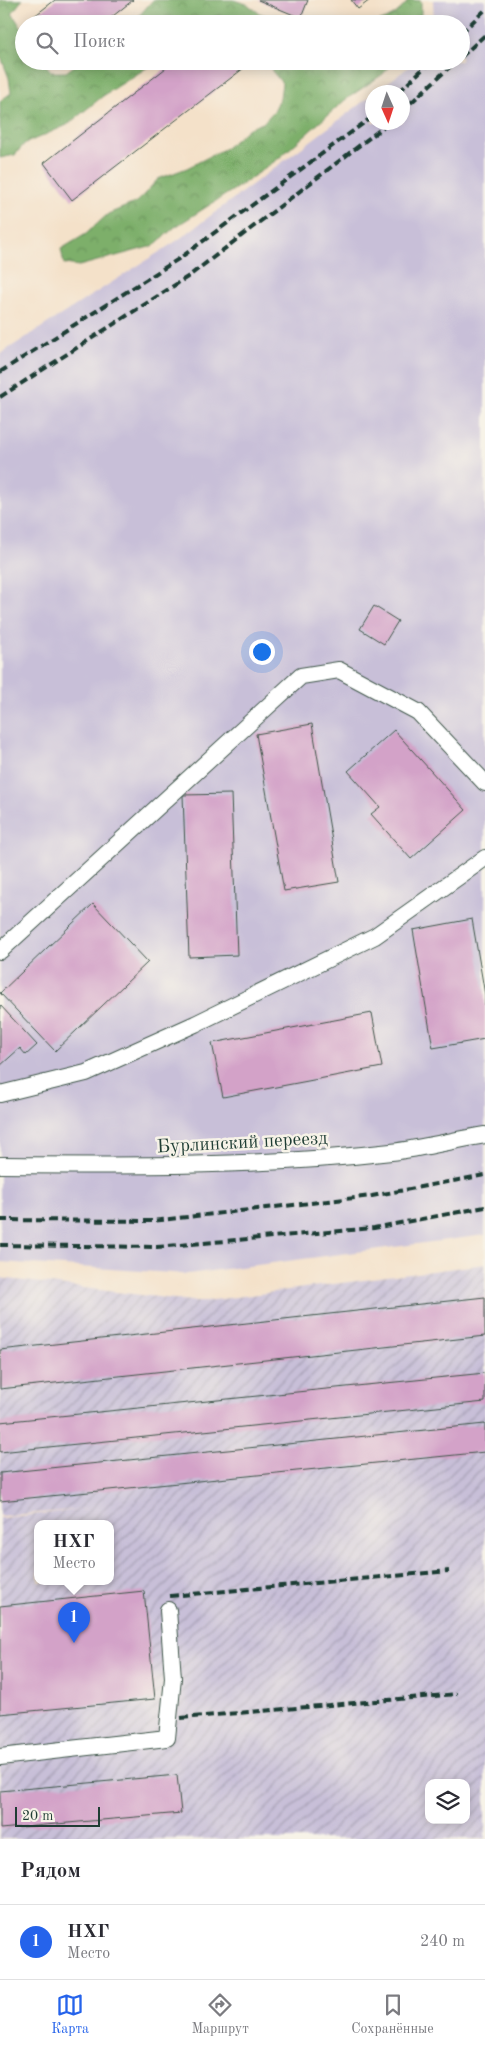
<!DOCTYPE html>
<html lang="ru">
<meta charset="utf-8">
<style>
:root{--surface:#fff;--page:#f2f2f3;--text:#2b2b33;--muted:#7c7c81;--line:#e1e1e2;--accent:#2563eb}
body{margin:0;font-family:"Old Standard TT",serif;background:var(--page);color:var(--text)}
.controls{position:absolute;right:15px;bottom:15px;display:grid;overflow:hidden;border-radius:10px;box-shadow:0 2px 12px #0003}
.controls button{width:45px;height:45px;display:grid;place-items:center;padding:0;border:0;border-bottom:1px solid var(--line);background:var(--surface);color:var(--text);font:25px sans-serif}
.compass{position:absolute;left:365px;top:85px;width:45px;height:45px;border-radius:50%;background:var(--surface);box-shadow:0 2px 12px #0003;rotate:177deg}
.scale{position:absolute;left:15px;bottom:12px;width:85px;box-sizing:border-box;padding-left:5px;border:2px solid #1f3d34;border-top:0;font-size:14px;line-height:18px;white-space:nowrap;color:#1f3d34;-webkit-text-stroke:4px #f7f3e8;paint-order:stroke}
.you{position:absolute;left:261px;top:651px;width:18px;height:18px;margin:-12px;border:4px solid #fff;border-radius:50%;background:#1a73e8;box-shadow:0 0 0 8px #1a73e833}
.badge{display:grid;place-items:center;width:32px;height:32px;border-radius:50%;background:var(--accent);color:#fff;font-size:16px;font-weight:700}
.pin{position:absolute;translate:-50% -41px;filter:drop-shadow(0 1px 2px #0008)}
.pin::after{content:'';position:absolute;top:26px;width:18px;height:15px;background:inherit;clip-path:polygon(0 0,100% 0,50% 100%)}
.popup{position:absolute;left:34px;top:1520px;width:80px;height:65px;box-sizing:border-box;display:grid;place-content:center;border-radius:10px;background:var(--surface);filter:drop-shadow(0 1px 4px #0005);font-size:16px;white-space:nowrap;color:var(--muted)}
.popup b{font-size:19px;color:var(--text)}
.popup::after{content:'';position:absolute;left:50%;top:100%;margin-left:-10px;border:10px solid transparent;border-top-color:var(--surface)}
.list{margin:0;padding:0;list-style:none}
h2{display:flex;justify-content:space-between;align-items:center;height:65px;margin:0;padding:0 20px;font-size:21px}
h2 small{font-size:16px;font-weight:400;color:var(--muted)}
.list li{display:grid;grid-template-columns:32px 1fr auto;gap:15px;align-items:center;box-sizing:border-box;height:75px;padding:0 20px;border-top:1px solid var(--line)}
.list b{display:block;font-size:19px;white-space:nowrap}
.list p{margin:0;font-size:16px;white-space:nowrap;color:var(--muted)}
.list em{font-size:16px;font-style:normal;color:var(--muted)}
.icon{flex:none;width:28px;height:28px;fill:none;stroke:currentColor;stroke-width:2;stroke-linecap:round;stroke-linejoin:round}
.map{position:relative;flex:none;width:485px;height:1839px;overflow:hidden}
.search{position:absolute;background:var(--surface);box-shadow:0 2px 12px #0003;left:15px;right:15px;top:15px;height:55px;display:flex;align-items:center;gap:12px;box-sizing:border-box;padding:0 18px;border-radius:28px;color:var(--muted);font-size:19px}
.sheet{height:140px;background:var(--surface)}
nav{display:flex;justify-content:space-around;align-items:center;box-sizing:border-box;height:70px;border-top:1px solid var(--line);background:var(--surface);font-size:14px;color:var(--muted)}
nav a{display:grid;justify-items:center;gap:2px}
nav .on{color:var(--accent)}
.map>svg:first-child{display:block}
.industrial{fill:url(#industrial-furrows);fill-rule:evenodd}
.railway{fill:#c8bfd8}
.forest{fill:url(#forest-crowns);stroke:#4e764f}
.building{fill:#d3a2c8}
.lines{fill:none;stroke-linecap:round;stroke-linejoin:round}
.service-casing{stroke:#3f564a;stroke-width:18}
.service{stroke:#fff;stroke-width:16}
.rail{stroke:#1f3d34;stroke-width:4;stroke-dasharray:8 4;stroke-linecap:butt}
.labels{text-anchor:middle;stroke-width:5;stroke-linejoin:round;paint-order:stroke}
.street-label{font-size:19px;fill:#1f3d34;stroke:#f7f3e8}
</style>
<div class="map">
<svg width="485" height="1839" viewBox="0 0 485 1839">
<defs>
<pattern id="industrial-furrows" width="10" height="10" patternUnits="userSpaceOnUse" patternTransform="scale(1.25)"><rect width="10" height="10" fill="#c8bfd8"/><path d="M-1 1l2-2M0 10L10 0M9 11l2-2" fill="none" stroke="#a29cb0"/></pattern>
<pattern id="forest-crowns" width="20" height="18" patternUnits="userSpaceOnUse" patternTransform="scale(1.25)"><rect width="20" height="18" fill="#7daf6a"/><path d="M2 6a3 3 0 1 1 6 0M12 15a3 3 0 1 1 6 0" fill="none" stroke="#669058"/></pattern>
</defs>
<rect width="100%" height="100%" fill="#f7f3e8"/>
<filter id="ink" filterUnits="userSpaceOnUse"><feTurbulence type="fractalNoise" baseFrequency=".02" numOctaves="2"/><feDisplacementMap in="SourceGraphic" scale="10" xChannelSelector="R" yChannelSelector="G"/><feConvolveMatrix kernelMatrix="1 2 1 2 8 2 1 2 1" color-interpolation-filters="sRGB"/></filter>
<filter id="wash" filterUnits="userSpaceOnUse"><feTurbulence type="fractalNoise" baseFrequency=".0096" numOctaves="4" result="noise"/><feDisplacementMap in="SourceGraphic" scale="20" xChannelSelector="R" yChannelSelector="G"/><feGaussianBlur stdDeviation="1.12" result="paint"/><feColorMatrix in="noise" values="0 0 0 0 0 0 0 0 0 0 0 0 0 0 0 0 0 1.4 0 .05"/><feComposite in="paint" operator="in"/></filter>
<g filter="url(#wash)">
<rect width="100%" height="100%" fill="#f4e1c9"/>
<path class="industrial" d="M485,1264V1839H0V1518L88,1509L0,1516V1278L199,1302ZM38,1524H110V1582H38ZM429,1783H466V1820H429Z"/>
<path class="railway" d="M433,0H485V1235L188,1274L0,1262V354L178,240L372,95V122H402V92H375L417,61H461V24H434Z"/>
<path class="forest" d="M0,0H22L12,13L24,32V61H42L52,72H66L81,61H157L103,96L67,125L24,144L15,155L0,158V101L11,93L9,78L0,55Z
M153,0H233L247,4L259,13L291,24H244C234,10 210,18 197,20L193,24H130L137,18Z
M409,0L421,1V24H369C388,20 397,15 409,0Z
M269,61H395L383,74L345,100L278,159L241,185L175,227L153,246L79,266L64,264L61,249L86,234L108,214L137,202L158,179L187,168L226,148L249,128L263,123L274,111L280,98L282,83L272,71Z"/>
<g id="blocks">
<path class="building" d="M55,0H133L103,24H30L28,21Z
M258,0H308L301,18Z
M351,0H370L358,9Z
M175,61H253L72,200L44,163Z
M374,606L398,621L384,644L360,629Z
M312,724L339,882L284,891L256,734Z
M394,730L466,810L411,859L371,814L380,807L348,771Z
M231,794L237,955L189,957L183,795Z
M93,904L148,962L55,1051L0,993Z
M472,919L485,995V1039L433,1048L413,930Z
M0,1005L37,1045L26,1055L20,1048L0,1066Z
M372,1013L382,1067L223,1097L212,1043Z
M485,1297V1336L0,1389V1350Z
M485,1373V1402L0,1452V1422Z
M485,1424V1452L0,1501V1473Z
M144,1591L155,1699L0,1714V1606Z
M177,1775L181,1813L0,1829V1791Z"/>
</g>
</g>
<g filter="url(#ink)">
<use href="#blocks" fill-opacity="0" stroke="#3f564a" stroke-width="1"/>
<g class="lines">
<g class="service-casing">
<path id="service" d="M0,951L301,676L339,670L418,712L485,783
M0,1094L86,1073L195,1024L375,936L485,858
M0,1165C130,1166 262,1167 391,1152C423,1148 454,1140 485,1135
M0,1757L167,1738L173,1678L168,1610"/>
</g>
<use href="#service" class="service"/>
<path class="rail" d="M461,33L485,10
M461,57L485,35
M399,92L431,61
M402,111L456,61
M0,372L180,258L372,117
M0,397L189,276L390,122
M0,1220L152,1221L372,1196L485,1175
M0,1245L157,1247L374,1228L485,1207
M170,1596L449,1571
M181,1718L457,1694"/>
</g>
</g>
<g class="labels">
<g class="street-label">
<text transform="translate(242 1141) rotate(-3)" y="7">Бурлинский переезд</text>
</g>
</g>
</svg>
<div class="controls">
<button><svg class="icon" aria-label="layers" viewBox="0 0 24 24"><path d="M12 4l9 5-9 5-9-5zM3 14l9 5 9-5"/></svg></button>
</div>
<svg class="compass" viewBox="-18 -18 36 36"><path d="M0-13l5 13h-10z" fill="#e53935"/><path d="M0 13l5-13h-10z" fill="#7c7c81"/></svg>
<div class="scale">20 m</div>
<div class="you"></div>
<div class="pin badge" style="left:74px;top:1643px">1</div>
<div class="popup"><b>НХГ</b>Место</div>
<div class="search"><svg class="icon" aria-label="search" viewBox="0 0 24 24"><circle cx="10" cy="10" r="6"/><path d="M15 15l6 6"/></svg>Поиск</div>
</div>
<section class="sheet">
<h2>Рядом<small></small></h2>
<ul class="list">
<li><span class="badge">1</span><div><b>НХГ</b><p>Место</p></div><em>240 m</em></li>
</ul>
</section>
<nav>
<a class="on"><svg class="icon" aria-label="map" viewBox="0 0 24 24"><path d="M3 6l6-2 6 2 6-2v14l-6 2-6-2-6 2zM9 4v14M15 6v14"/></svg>Карта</a>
<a><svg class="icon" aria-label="directions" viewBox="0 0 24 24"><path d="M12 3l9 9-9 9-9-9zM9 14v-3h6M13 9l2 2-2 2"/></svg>Маршрут</a>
<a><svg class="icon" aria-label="saved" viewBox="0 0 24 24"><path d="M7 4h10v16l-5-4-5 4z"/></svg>Сохранённые</a>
</nav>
